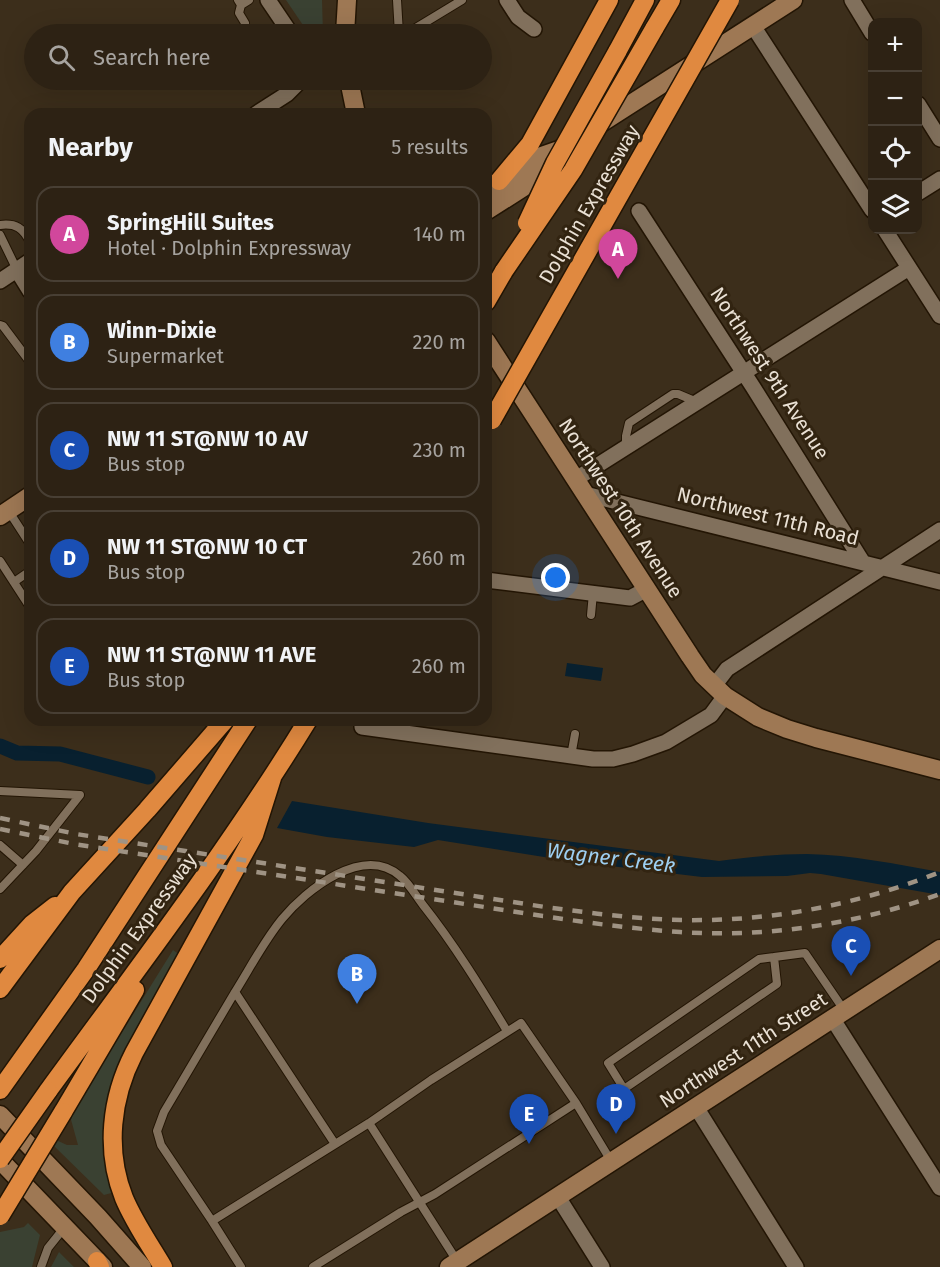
<!DOCTYPE html>
<meta charset="utf-8">
<style>
:root{--surface:#2d2214;--page:#352a1d;--text:#f1f3f6;--muted:#a7a4a0;--line:#483f34;--accent:#8c9099}
body{margin:0;font-family:"Fira Sans",sans-serif;background:var(--page);color:var(--text)}
.controls{position:absolute;right:18px;top:18px;display:grid;overflow:hidden;border-radius:12px;box-shadow:0 6px 24px #0002}
.controls button{width:54px;height:54px;display:grid;place-items:center;padding:0;border:0;border-bottom:2px solid var(--line);background:var(--surface);color:var(--text);font:30px sans-serif}
.you{position:absolute;left:556px;top:578px;width:21px;height:21px;margin:-15px;border:4px solid #fff;border-radius:50%;background:#1a73e8;box-shadow:0 0 0 9px #1a73e833}
.badge{display:grid;place-items:center;width:39px;height:39px;border-radius:50%;background:var(--accent);color:#fff;font-size:20px;font-weight:700}
.pin{position:absolute;translate:-50% -50px;filter:drop-shadow(0 2px 3px #0008)}
.pin::after{content:'';position:absolute;top:32px;width:21px;height:18px;background:inherit;clip-path:polygon(0 0,100% 0,50% 100%)}
.list{margin:0;padding:0;list-style:none}
h2{display:flex;justify-content:space-between;align-items:center;height:78px;margin:0;padding:0 24px;font-size:26px}
h2 small{font-size:20px;font-weight:400;color:var(--muted)}
.list li{display:grid;grid-template-columns:39px 1fr auto;gap:18px;align-items:center;box-sizing:border-box;height:96px;margin:0 12px 12px;padding:0 12px;border:2px solid var(--line);border-radius:18px}
.list b{display:block;font-size:22px;white-space:nowrap}
.list p{margin:0;font-size:20px;white-space:nowrap;color:var(--muted)}
.list em{font-size:20px;font-style:normal;color:var(--muted)}
.icon{flex:none;width:33px;height:33px;fill:none;stroke:currentColor;stroke-width:2;stroke-linecap:round;stroke-linejoin:round}
.map{position:relative;flex:none;width:940px;height:1267px;overflow:hidden}
.search{position:absolute;background:var(--surface);box-shadow:0 6px 24px #0002;left:24px;top:24px;width:468px;height:66px;display:flex;align-items:center;gap:15px;box-sizing:border-box;padding:0 21px;border-radius:33px;color:var(--muted);font-size:22px}
.panel{position:absolute;background:var(--surface);box-shadow:0 6px 24px #0002;left:24px;top:108px;width:468px;height:618px;border-radius:18px}
.map>svg:first-child{display:block}
.green{fill:#3a4132}
.water{fill:#08202f}
.lines{fill:none;stroke-linecap:round;stroke-linejoin:round}
.canal{stroke:#08202f;stroke-width:15}
.lane-casing{stroke:#231504;stroke-width:10}
.street-casing{stroke:#231504;stroke-width:18}
.secondary-casing{stroke:#231504;stroke-width:21}
.highway-casing{stroke:#231504;stroke-width:21}
.lane{stroke:#81705c;stroke-width:8}
.street{stroke:#81705c;stroke-width:15}
.secondary{stroke:#9e7854;stroke-width:18}
.highway{stroke:#e08940;stroke-width:18}
.rail{stroke:#9f9384;stroke-width:4.5;stroke-dasharray:10 10;stroke-linecap:butt}
.highway-bridge-casing{stroke:#231504;stroke-width:21;stroke-linecap:butt}
.highway-bridge{stroke:#e08940;stroke-width:18}
.labels{text-anchor:middle;stroke-width:6;stroke-linejoin:round;paint-order:stroke}
.street-label{font-size:20px;fill:#eae1d5;stroke:#322411}
.water-label{font-size:21px;font-style:italic;fill:#9dcff1;stroke:#322411}
</style>
<div class="map">
<svg width="940" height="1267" viewBox="0 0 940 1267">
<rect width="100%" height="100%" fill="#3c2e1b"/>
<path class="green" d="M286,0H322L323,34H309Z
M173,950L180,955L126,1054L115,1192L104,1195L53,1145L56,1140L67,1145H78L70,1116Z
M28,1223L40,1235L32,1267H0V1232L24,1227Z
M59,1252L74,1267H51Z"/>
<path class="water" d="M567,663L603,668L601,681L565,676Z
M292,801L428,823L719,861C749,857 778,854 807,854C852,855 896,864 940,872V895L821,874L810,873L787,876L702,877L569,861L438,840L414,847L327,837L277,828Z"/>
<g class="lines">
<path class="canal" d="M0,746L17,753L60,754L148,777"/>
<g class="lane-casing">
<path id="lane" d="M238,0L241,5L249,0
M397,0L399,34
M241,5L239,13L245,23
M252,34H253
M406,34L462,0
M0,225C16,223 23,228 30,242
M0,235L17,270
M0,325L3,326L30,362
M626,447V436L629,423L673,394H678L697,402
M8,510L30,544
M0,561L28,604
M14,582L30,571
M591,615L593,593
M571,756L575,734
M0,791L80,795L36,851L0,889
M0,845L23,865
M774,957L777,984L624,1089L608,1063L759,959L805,953L844,1010
M235,992C250,968 264,941 282,919C306,890 363,844 400,876C409,883 416,896 423,905C454,944 481,988 507,1031
M369,1123L457,1261
M212,1221L161,1145L157,1131L164,1112L235,992L335,1144
M41,1267L48,1248L64,1228
M241,1267L212,1221L369,1123L431,1080L521,1023L576,1103L611,1161
M313,1267L401,1212L435,1194L576,1103"/>
</g>
<g class="street-casing">
<path id="street" d="M268,0L291,34
M507,0L518,17L534,29
M852,0L872,33
M753,26L872,210
M918,104L940,139
M256,114L287,94L301,80
M918,193L940,179
M639,211L753,387L862,561
M885,230L940,316
M17,270L30,291
M0,281L30,261
M576,479L909,268
M585,494L940,582
M486,580L630,598L647,589
M714,686L727,669L940,530
M362,727L593,759H613L633,754L666,742L711,715L725,696
M832,1018L940,1188
M696,1107L796,1267
M558,1197L602,1267"/>
</g>
<g class="secondary-casing">
<path id="secondary" d="M345,34L347,0
M349,80L356,114
M486,190L536,158L559,150L793,0
M486,211L544,174L553,161
M486,341L690,656L703,675L725,696L758,717L787,729L816,738L940,770
M0,516L30,496
M0,1115L98,1217L142,1267
M0,1160L103,1267
M449,1267L940,949"/>
</g>
<g class="highway-casing">
<path id="highway" d="M654,29L671,0
M617,52L645,0
M499,181L530,144L609,0
M486,302L504,271
M0,959L32,924L55,906
M0,989L72,892L147,810L225,720
M0,1090L86,969L248,720
M48,1091C137,969 229,849 308,720
M63,1112L135,990
M97,1261L100,1267
M163,1267C150,1245 134,1222 124,1198C105,1150 111,1098 134,1053L254,835L272,778"/>
</g>
<use href="#lane" class="lane"/>
<use href="#street" class="street"/>
<use href="#secondary" class="secondary"/>
<use href="#highway" class="highway"/>
<path class="rail" d="M0,818L76,834L545,907C590,913 636,919 681,920C770,922 857,905 940,872
M0,829L74,844L543,916C589,923 634,929 680,932C767,938 858,924 940,894"/>
<g class="highway-bridge-casing">
<path id="highway-bridge" d="M527,223L555,163L617,52
M504,271L573,170L654,29
M492,420L730,0
M0,1159L48,1091
M0,1216L63,1112"/>
</g>
<use href="#highway-bridge" class="highway-bridge"/>
</g>
<g class="labels">
<g class="street-label">
<text transform="translate(589 204) rotate(-60)" y="7">Dolphin Expressway</text>
<text transform="translate(770 373) rotate(57)" y="7">Northwest 9th Avenue</text>
<text transform="translate(621 508) rotate(57)" y="7">Northwest 10th Avenue</text>
<text transform="translate(768 516) rotate(14)" y="7">Northwest 11th Road</text>
<text transform="translate(139 928) rotate(-54)" y="7">Dolphin Expressway</text>
<text transform="translate(743 1050) rotate(-33)" y="7">Northwest 11th Street</text>
</g>
<g class="water-label">
<text transform="translate(611 858) rotate(7)" y="7">Wagner Creek</text>
</g>
</g>
</svg>
<div class="controls">
<button>+</button>
<button>−</button>
<button><svg class="icon" aria-label="locate" viewBox="0 0 24 24"><circle cx="12" cy="12" r="6"/><path d="M12 2v4M12 18v4M2 12h4M18 12h4"/></svg></button>
<button><svg class="icon" aria-label="layers" viewBox="0 0 24 24"><path d="M12 4l9 5-9 5-9-5zM3 14l9 5 9-5"/></svg></button>
</div>
<div class="you"></div>
<div class="pin badge" style="left:618px;top:279px;background:#d1479c">A</div>
<div class="pin badge" style="left:357px;top:1004px;background:#3f7fe0">B</div>
<div class="pin badge" style="left:851px;top:976px;background:#1a4fb4">C</div>
<div class="pin badge" style="left:616px;top:1134px;background:#1a4fb4">D</div>
<div class="pin badge" style="left:529px;top:1144px;background:#1a4fb4">E</div>
<div class="search"><svg class="icon" aria-label="search" viewBox="0 0 24 24"><circle cx="10" cy="10" r="6"/><path d="M15 15l6 6"/></svg>Search here</div>
<section class="panel">
<h2>Nearby<small>5 results</small></h2>
<ul class="list">
<li><span class="badge" style="background:#d1479c">A</span><div><b>SpringHill Suites</b><p>Hotel · Dolphin Expressway</p></div><em>140 m</em></li>
<li><span class="badge" style="background:#3f7fe0">B</span><div><b>Winn-Dixie</b><p>Supermarket</p></div><em>220 m</em></li>
<li><span class="badge" style="background:#1a4fb4">C</span><div><b>NW 11 ST@NW 10 AV</b><p>Bus stop</p></div><em>230 m</em></li>
<li><span class="badge" style="background:#1a4fb4">D</span><div><b>NW 11 ST@NW 10 CT</b><p>Bus stop</p></div><em>260 m</em></li>
<li><span class="badge" style="background:#1a4fb4">E</span><div><b>NW 11 ST@NW 11 AVE</b><p>Bus stop</p></div><em>260 m</em></li>
</ul>
</section>
</div>
